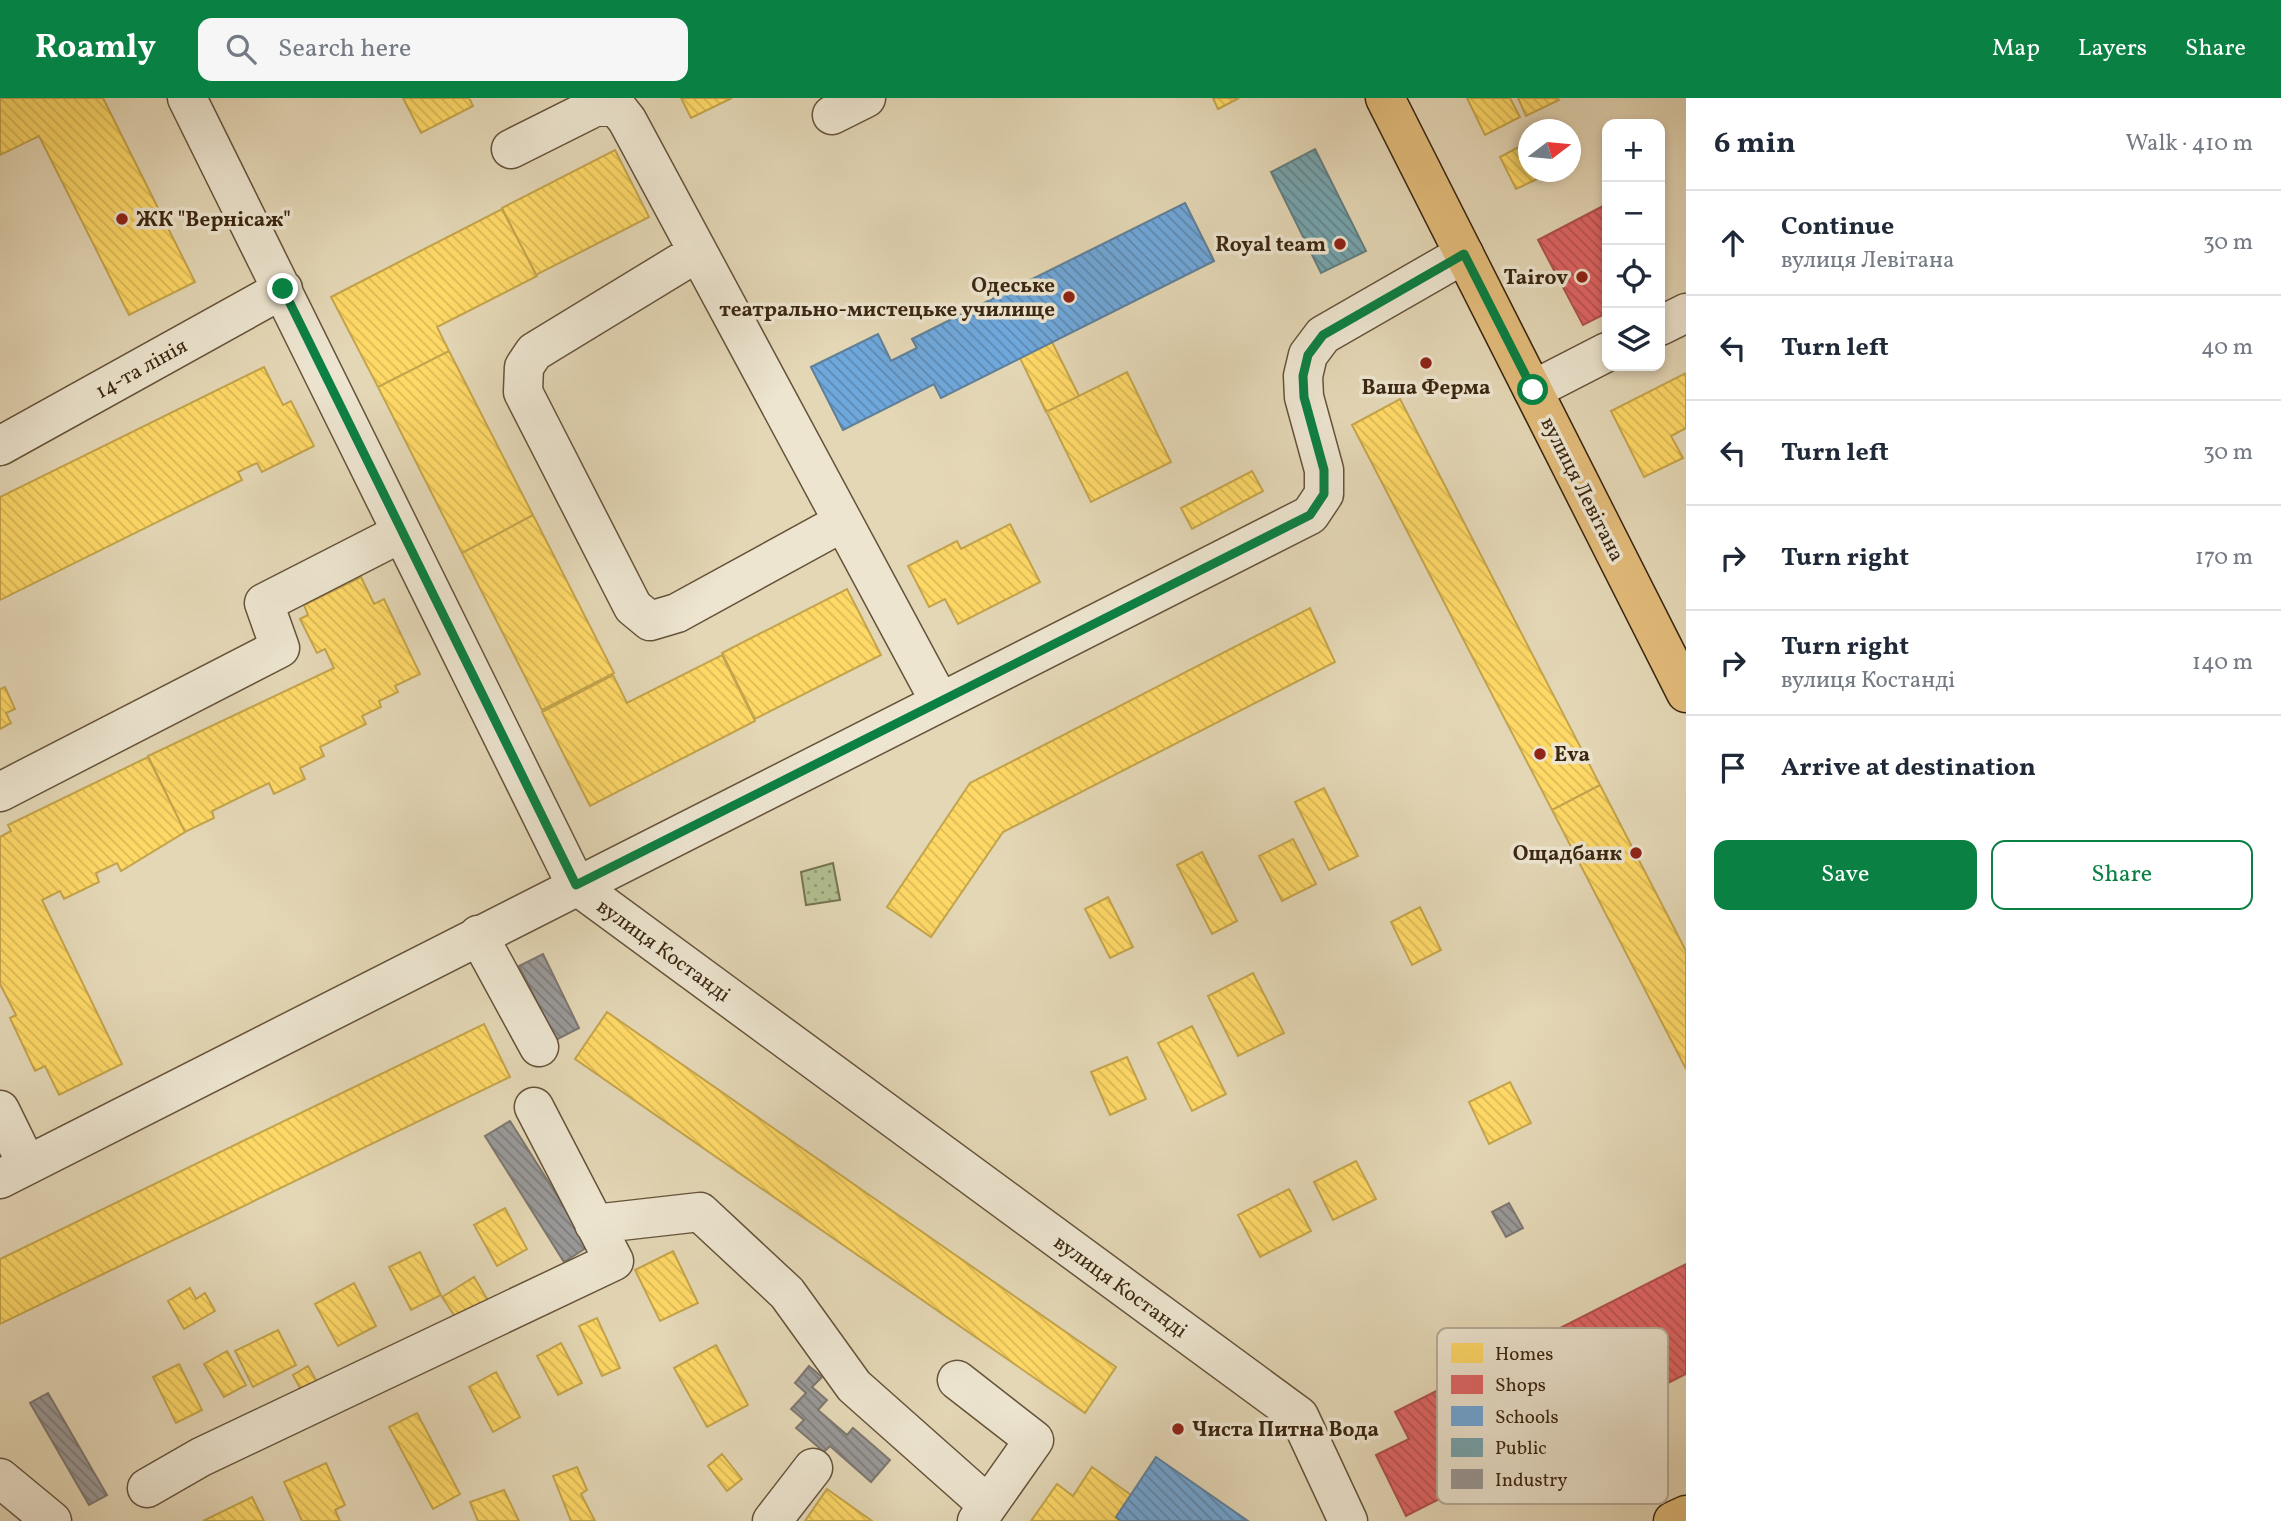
<!DOCTYPE html>
<meta charset="utf-8">
<style>
:root{--surface:#fff;--page:#f6f6f7;--text:#1f2937;--muted:#747a83;--line:#e0e1e3;--accent:#0b8043}
body{margin:0;font-family:Vollkorn,serif;background:var(--page);color:var(--text)}
.controls{position:absolute;right:21px;top:21px;display:grid;overflow:hidden;border-radius:14px;box-shadow:0 4px 10px #0003}
.controls button{width:63px;height:63px;display:grid;place-items:center;padding:0;border:0;border-bottom:2px solid var(--line);background:var(--surface);color:var(--text);font:35px sans-serif}
.compass{position:absolute;left:1518px;top:21px;width:63px;height:63px;border-radius:50%;background:var(--surface);box-shadow:0 4px 10px #0003;rotate:74deg}
.stop{position:absolute;width:21px;height:21px;margin:-16px;border:5px solid #0b8043;border-radius:50%;background:#fff}
.stop.end{background:#0b8043;border-color:#fff;box-shadow:0 2px 7px #0008}
.list{margin:0;padding:0;list-style:none}
h2{display:flex;justify-content:space-between;align-items:center;height:91px;margin:0;padding:0 28px;font-size:30px}
h2 small{font-size:23px;font-weight:400;color:var(--muted)}
.list li{display:grid;grid-template-columns:46px 1fr auto;gap:21px;align-items:center;box-sizing:border-box;height:105px;padding:0 28px;border-top:2px solid var(--line)}
.list b{display:block;font-size:26px;white-space:nowrap}
.list p{margin:0;font-size:23px;white-space:nowrap;color:var(--muted)}
.list em{font-size:23px;font-style:normal;color:var(--muted)}
.actions{display:flex;gap:14px;padding:21px 28px}
.actions a{flex:1;padding:16px 0;border:2px solid var(--accent);border-radius:14px;text-align:center;font-size:24px;color:var(--accent)}
.actions .main{background:var(--accent);color:#fff}
.icon{flex:none;width:38px;height:38px;fill:none;stroke:currentColor;stroke-width:2;stroke-linecap:round;stroke-linejoin:round}
.map{position:relative;flex:none;width:1686px;height:1423px;overflow:hidden}
header{display:flex;align-items:center;gap:42px;box-sizing:border-box;height:98px;padding:0 35px;background:var(--accent);color:#fff}
header strong{font-size:33px}
nav{display:flex;gap:38px;margin-inline-start:auto;font-size:24px}
.search{width:490px;height:63px;background:var(--page);display:flex;align-items:center;gap:18px;box-sizing:border-box;padding:0 24px;border-radius:14px;color:var(--muted);font-size:26px}
main{display:flex}
aside{flex:1;background:var(--surface)}
.map>svg:first-child{display:block}
.grass{fill:url(#grass-dots);stroke:#767350;stroke-width:2}
.homes{fill:url(#homes-back-hatch);stroke:#c4a44c;stroke-width:2}
.shops{fill:url(#shops-back-hatch);stroke:#ae534c;stroke-width:2}
.schools{fill:url(#schools-back-hatch);stroke:#5f819f;stroke-width:2}
.public{fill:url(#public-back-hatch);stroke:#647f80;stroke-width:2}
.industry{fill:url(#industry-back-hatch);stroke:#7d7770;stroke-width:2}
.lines{fill:none;stroke-linecap:round;stroke-linejoin:round}
.minor-casing{stroke:#65533a;stroke-width:41}
.major-casing{stroke:#3b2711;stroke-width:41}
.minor{stroke:#ede5d0;stroke-width:38}
.major{stroke:#e2bc7b;stroke-width:38}
.route{stroke:#0b8043;stroke-width:9}
.poi-dot{fill:#8f2418;stroke:#ede5d0;stroke-width:2.5}
.labels{text-anchor:middle;stroke-width:7;stroke-linejoin:round;paint-order:stroke}
.poi-label{font-size:21px;font-weight:bold;fill:#3b2711;stroke:#ede5d0;text-anchor:end}
.street-label{font-size:21px;fill:#3b2711;stroke:#ede5d0}
.key{fill:#ede5d0;stroke:#b8ac97;stroke-width:2}
.key-label{font-size:19px;fill:#3b2711}
</style>
<header>
<strong>Roamly</strong>
<div class="search"><svg class="icon" aria-label="search" viewBox="0 0 24 24"><circle cx="10" cy="10" r="6"/><path d="M15 15l6 6"/></svg>Search here</div>
<nav><a>Map</a><a>Layers</a><a>Share</a></nav>
</header>
<main>
<div class="map">
<svg width="1686" height="1423" viewBox="0 0 1686 1423">
<defs>
<pattern id="grass-dots" width="8" height="8" patternUnits="userSpaceOnUse" patternTransform="scale(1.75)"><rect width="8" height="8" fill="#b2bf90"/><path d="M2 2h.1M6 6h.1" fill="none" stroke="#929b74" stroke-width="1.8" stroke-linecap="round"/></pattern>
<pattern id="homes-back-hatch" width="6" height="6" patternUnits="userSpaceOnUse" patternTransform="scale(1.75)"><rect width="6" height="6" fill="#ffd966"/><path d="M-1 5l2 2M0 0l6 6M5-1l2 2" fill="none" stroke="#dbba57"/></pattern>
<pattern id="shops-back-hatch" width="6" height="6" patternUnits="userSpaceOnUse" patternTransform="scale(1.75)"><rect width="6" height="6" fill="#e06666"/><path d="M-1 5l2 2M0 0l6 6M5-1l2 2" fill="none" stroke="#b75453"/></pattern>
<pattern id="schools-back-hatch" width="6" height="6" patternUnits="userSpaceOnUse" patternTransform="scale(1.75)"><rect width="6" height="6" fill="#6fa8dc"/><path d="M-1 5l2 2M0 0l6 6M5-1l2 2" fill="none" stroke="#5c89b1"/></pattern>
<pattern id="public-back-hatch" width="6" height="6" patternUnits="userSpaceOnUse" patternTransform="scale(1.75)"><rect width="6" height="6" fill="#76a5af"/><path d="M-1 5l2 2M0 0l6 6M5-1l2 2" fill="none" stroke="#62868d"/></pattern>
<pattern id="industry-back-hatch" width="6" height="6" patternUnits="userSpaceOnUse" patternTransform="scale(1.75)"><rect width="6" height="6" fill="#999"/><path d="M-1 5l2 2M0 0l6 6M5-1l2 2" fill="none" stroke="#7e7d7b"/></pattern>
</defs>
<rect width="100%" height="100%" fill="#e4d7b6"/>
<filter id="stains"><feTurbulence type="fractalNoise" baseFrequency=".00286" numOctaves="4"/><feColorMatrix values="0 0 0 0 .2 0 0 0 0 .09 0 0 0 0 .02 0 0 0 .5 -.17"/></filter>
<radialGradient id="worn" r=".72"><stop offset=".6" stop-color="#630" stop-opacity="0"/><stop offset="1" stop-color="#630" stop-opacity=".3"/></radialGradient>
<path class="grass" d="M833,765L840,802L806,807L801,774Z"/>
<path class="homes" d="M0,0H103L195,184L129,217L39,38L0,57Z
M403,0H469L473,8L421,35Z
M681,0H732L691,20Z
M1213,0H1239L1218,11Z
M1467,0H1510L1520,19L1485,37Z
M1518,0H1557L1559,2L1526,18Z
M1528,44V74H1552L1516,91L1500,59Z
M615,52L649,119L536,177L502,110Z
M1185,105L1214,163L1052,244L1079,298L1127,274L1171,364L1091,404L1020,260L941,300L934,286L843,332L811,269L878,236L891,263L917,250L912,241Z
M502,111L537,178L437,229L449,253L378,289L331,199Z
M1052,244L1079,298L1046,314L1020,260Z
M449,253L533,417L462,455L378,289Z
M264,269L283,307L291,303L314,348L262,374L257,365L238,374L242,382L0,502V399Z
M1686,275V330L1671,338L1683,360L1644,379L1611,313Z
M1400,301L1600,687L1552,712L1352,327Z
M1252,373L1263,393L1192,431L1181,410Z
M533,417L614,575L542,612L462,455Z
M1010,426L1040,484L958,526L945,501L929,509L908,468L957,443L961,451Z
M361,479L374,506L384,501L420,576L395,588L398,594L379,603L381,609L362,618L366,626L320,649L324,658L300,670L305,681L274,696L269,685L212,713L214,720L185,734L148,658L334,570L325,551L317,555L300,521L308,517L304,507Z
M847,491L881,557L755,621L722,555Z
M1310,510L1335,564L1003,734L931,839L887,809L970,685Z
M722,557L755,623L590,708L542,614L613,577L627,605Z
M5,589L15,611L6,615L11,625L0,631V591Z
M148,659L185,734L121,773L117,765L96,775L99,784L64,801L60,793L42,802L122,966L59,997L45,968L35,973L10,920L16,917L0,886V739L11,733L8,727Z
M1600,687L1686,853V971L1552,712Z
M1324,690L1358,758L1329,772L1295,704Z
M1293,741L1316,786L1282,803L1259,758Z
M1202,754L1237,823L1212,836L1177,767Z
M1108,799L1133,849L1110,860L1085,811Z
M1420,809L1441,852L1412,867L1391,824Z
M1253,875L1284,935L1238,958L1208,898Z
M607,914L1116,1269L1085,1315L575,961Z
M484,926L510,979L0,1226V1161Z
M1192,928L1226,996L1192,1013L1158,945Z
M1127,959L1146,1001L1110,1017L1091,974Z
M1510,984L1531,1025L1489,1046L1469,1004Z
M1356,1063L1376,1101L1333,1122L1314,1084Z
M1289,1091L1311,1133L1260,1159L1238,1117Z
M505,1110L527,1151L497,1168L474,1127Z
M673,1153L698,1205L660,1223L635,1172Z
M420,1154L441,1197L411,1212L389,1169Z
M474,1179L489,1204L458,1223L442,1199Z
M354,1185L376,1228L338,1248L315,1206Z
M190,1190L196,1201L205,1195L215,1213L184,1231L168,1203Z
M597,1220L620,1270L602,1278L579,1228Z
M278,1232L296,1267L253,1289L235,1253Z
M561,1245L582,1285L558,1297L537,1258Z
M716,1247L748,1307L707,1329L674,1270Z
M227,1253L246,1287L224,1299L204,1266Z
M179,1266L202,1312L176,1325L153,1279Z
M308,1268L322,1293L306,1301L293,1277Z
M496,1274L520,1319L493,1334L469,1289Z
M417,1315L460,1396L433,1411L389,1329Z
M722,1356L742,1381L727,1393L708,1368Z
M326,1365L345,1407L335,1412L340,1423H302L284,1384Z
M577,1369L587,1392L581,1396L595,1423H571L553,1378Z
M1092,1369L1131,1397L1116,1419L1121,1423H1031L1057,1386L1073,1398Z
M827,1391L872,1423H805Z
M504,1392L519,1423H478L470,1404Z
M252,1399L264,1423H203Z"/>
<path class="shops" d="M1607,106V215L1583,227L1538,142Z
M1686,1166V1276L1406,1418L1376,1357L1409,1341L1395,1314Z"/>
<path class="schools" d="M1185,105L1214,163L941,300L934,286L843,332L811,269L878,236L891,263L917,250L912,241Z
M1156,1359L1248,1423H1121L1116,1419Z"/>
<path class="public" d="M1315,51L1366,153L1321,175L1271,74Z"/>
<path class="industry" d="M543,856L579,930L556,942L519,868Z
M510,1023L589,1148L564,1164L485,1038Z
M1509,1105L1523,1130L1506,1139L1492,1114Z
M809,1268L822,1279L812,1289L827,1302L818,1312L847,1337L853,1330L890,1362L871,1384L830,1348L824,1354L796,1330L804,1322L791,1311L806,1295L795,1285Z
M48,1295L107,1397L89,1407L30,1305Z"/>
<g class="lines">
<g class="minor-casing">
<path id="minor" d="M187,0L576,787L1299,1318L1348,1423
M832,17L866,0
M511,51L595,9L615,7L627,22L940,604
M698,154L534,254L524,269L523,294L633,509L650,523L677,515L843,424
M1660,228L1686,215
M1533,292L1607,254
M0,348L283,191
M0,694L280,550L264,505L401,435
M478,837L539,949
M0,1012L27,1067
M0,1081L1310,417L1324,396V372L1304,299L1303,278L1308,257L1323,237L1464,156
M594,1126L700,1114L787,1195L854,1288L988,1407
M957,1282L1034,1342L977,1423
M0,1380L52,1423
M147,1390L201,1359L614,1163L534,1009
M772,1423L813,1370"/>
</g>
<g class="major-casing">
<path id="major" d="M1385,0L1686,595
M1673,1423L1686,1417"/>
</g>
<use href="#minor" class="minor"/>
<use href="#major" class="major"/>
</g>
<g class="lines">
<path class="route" d="M283,191L576,787L1310,417L1324,396V372L1304,299L1303,278L1308,257L1323,237L1464,156L1533,292"/>
</g>
<g class="poi-dot">
<circle cx="122" cy="121" r="7"/>
<circle cx="1340" cy="146" r="7"/>
<circle cx="1582" cy="179" r="7"/>
<circle cx="1069" cy="199" r="7"/>
<circle cx="1426" cy="265" r="7"/>
<circle cx="1540" cy="656" r="7"/>
<circle cx="1636" cy="755" r="7"/>
<circle cx="1178" cy="1331" r="7"/>
</g>
<g class="labels">
<g class="poi-label">
<text x="136" y="128" text-anchor="start">ЖК "Вернісаж"</text>
<text x="1326" y="153">Royal team</text>
<text x="1568" y="186">Tairov</text>
<text x="1055" y="194">Одеське<tspan x="1055" dy="24">театрально-мистецьке училище</tspan></text>
<text x="1426" y="296" text-anchor="middle">Ваша Ферма</text>
<text x="1554" y="663" text-anchor="start">Eva</text>
<text x="1622" y="762">Ощадбанк</text>
<text x="1192" y="1338" text-anchor="start">Чиста Питна Вода</text>
</g>
<g class="street-label">
<text transform="translate(141 270) rotate(-29)" y="7">14-та лінія</text>
<text transform="translate(1583 391) rotate(63)" y="7">вулиця Левітана</text>
<text transform="translate(664 852) rotate(36)" y="7">вулиця Костанді</text>
<text transform="translate(1121 1188) rotate(36)" y="7">вулиця Костанді</text>
</g>
</g>
<rect x="1437" y="1230" width="231" height="176" rx="10" class="key"/>
<rect x="1451" y="1245" width="32" height="20" fill="#ffd966"/>
<rect x="1451" y="1277" width="32" height="19" fill="#e06666"/>
<rect x="1451" y="1308" width="32" height="20" fill="#6fa8dc"/>
<rect x="1451" y="1340" width="32" height="19" fill="#76a5af"/>
<rect x="1451" y="1371" width="32" height="20" fill="#999"/>
<g class="key-label">
<text x="1495" y="1262">Homes</text>
<text x="1495" y="1293">Shops</text>
<text x="1495" y="1325">Schools</text>
<text x="1495" y="1356">Public</text>
<text x="1495" y="1388">Industry</text>
</g>
<rect width="100%" height="100%" filter="url(#stains)"/>
<rect width="100%" height="100%" fill="url(#worn)"/>
</svg>
<div class="controls">
<button>+</button>
<button>−</button>
<button><svg class="icon" aria-label="locate" viewBox="0 0 24 24"><circle cx="12" cy="12" r="6"/><path d="M12 2v4M12 18v4M2 12h4M18 12h4"/></svg></button>
<button><svg class="icon" aria-label="layers" viewBox="0 0 24 24"><path d="M12 4l9 5-9 5-9-5zM3 14l9 5 9-5"/></svg></button>
</div>
<svg class="compass" viewBox="-18 -18 36 36"><path d="M0-13l5 13h-10z" fill="#e53935"/><path d="M0 13l5-13h-10z" fill="#747a83"/></svg>
<div class="stop" style="left:1533px;top:292px"></div>
<div class="stop end" style="left:283px;top:191px"></div>
</div>
<aside>
<h2>6 min<small>Walk · 410 m</small></h2>
<ul class="list">
<li><svg class="icon" aria-label="ahead" viewBox="0 0 24 24"><path d="M12 20V5M6 11l6-6 6 6"/></svg><div><b>Continue</b><p>вулиця Левітана</p></div><em>30 m</em></li>
<li><svg class="icon" aria-label="left" viewBox="0 0 24 24"><path d="M17 20v-9H6M10 6l-5 5 5 5"/></svg><div><b>Turn left</b></div><em>40 m</em></li>
<li><svg class="icon" aria-label="left" viewBox="0 0 24 24"><path d="M17 20v-9H6M10 6l-5 5 5 5"/></svg><div><b>Turn left</b></div><em>30 m</em></li>
<li><svg class="icon" aria-label="right" viewBox="0 0 24 24"><path d="M7 20v-9h11M14 6l5 5-5 5"/></svg><div><b>Turn right</b></div><em>170 m</em></li>
<li><svg class="icon" aria-label="right" viewBox="0 0 24 24"><path d="M7 20v-9h11M14 6l5 5-5 5"/></svg><div><b>Turn right</b><p>вулиця Костанді</p></div><em>140 m</em></li>
<li><svg class="icon" aria-label="arrive" viewBox="0 0 24 24"><path d="M6 21V4h12l-3 4 3 4H6"/></svg><div><b>Arrive at destination</b></div></li>
</ul>
<div class="actions"><a class="main">Save</a><a>Share</a></div>
</aside>
</main>
